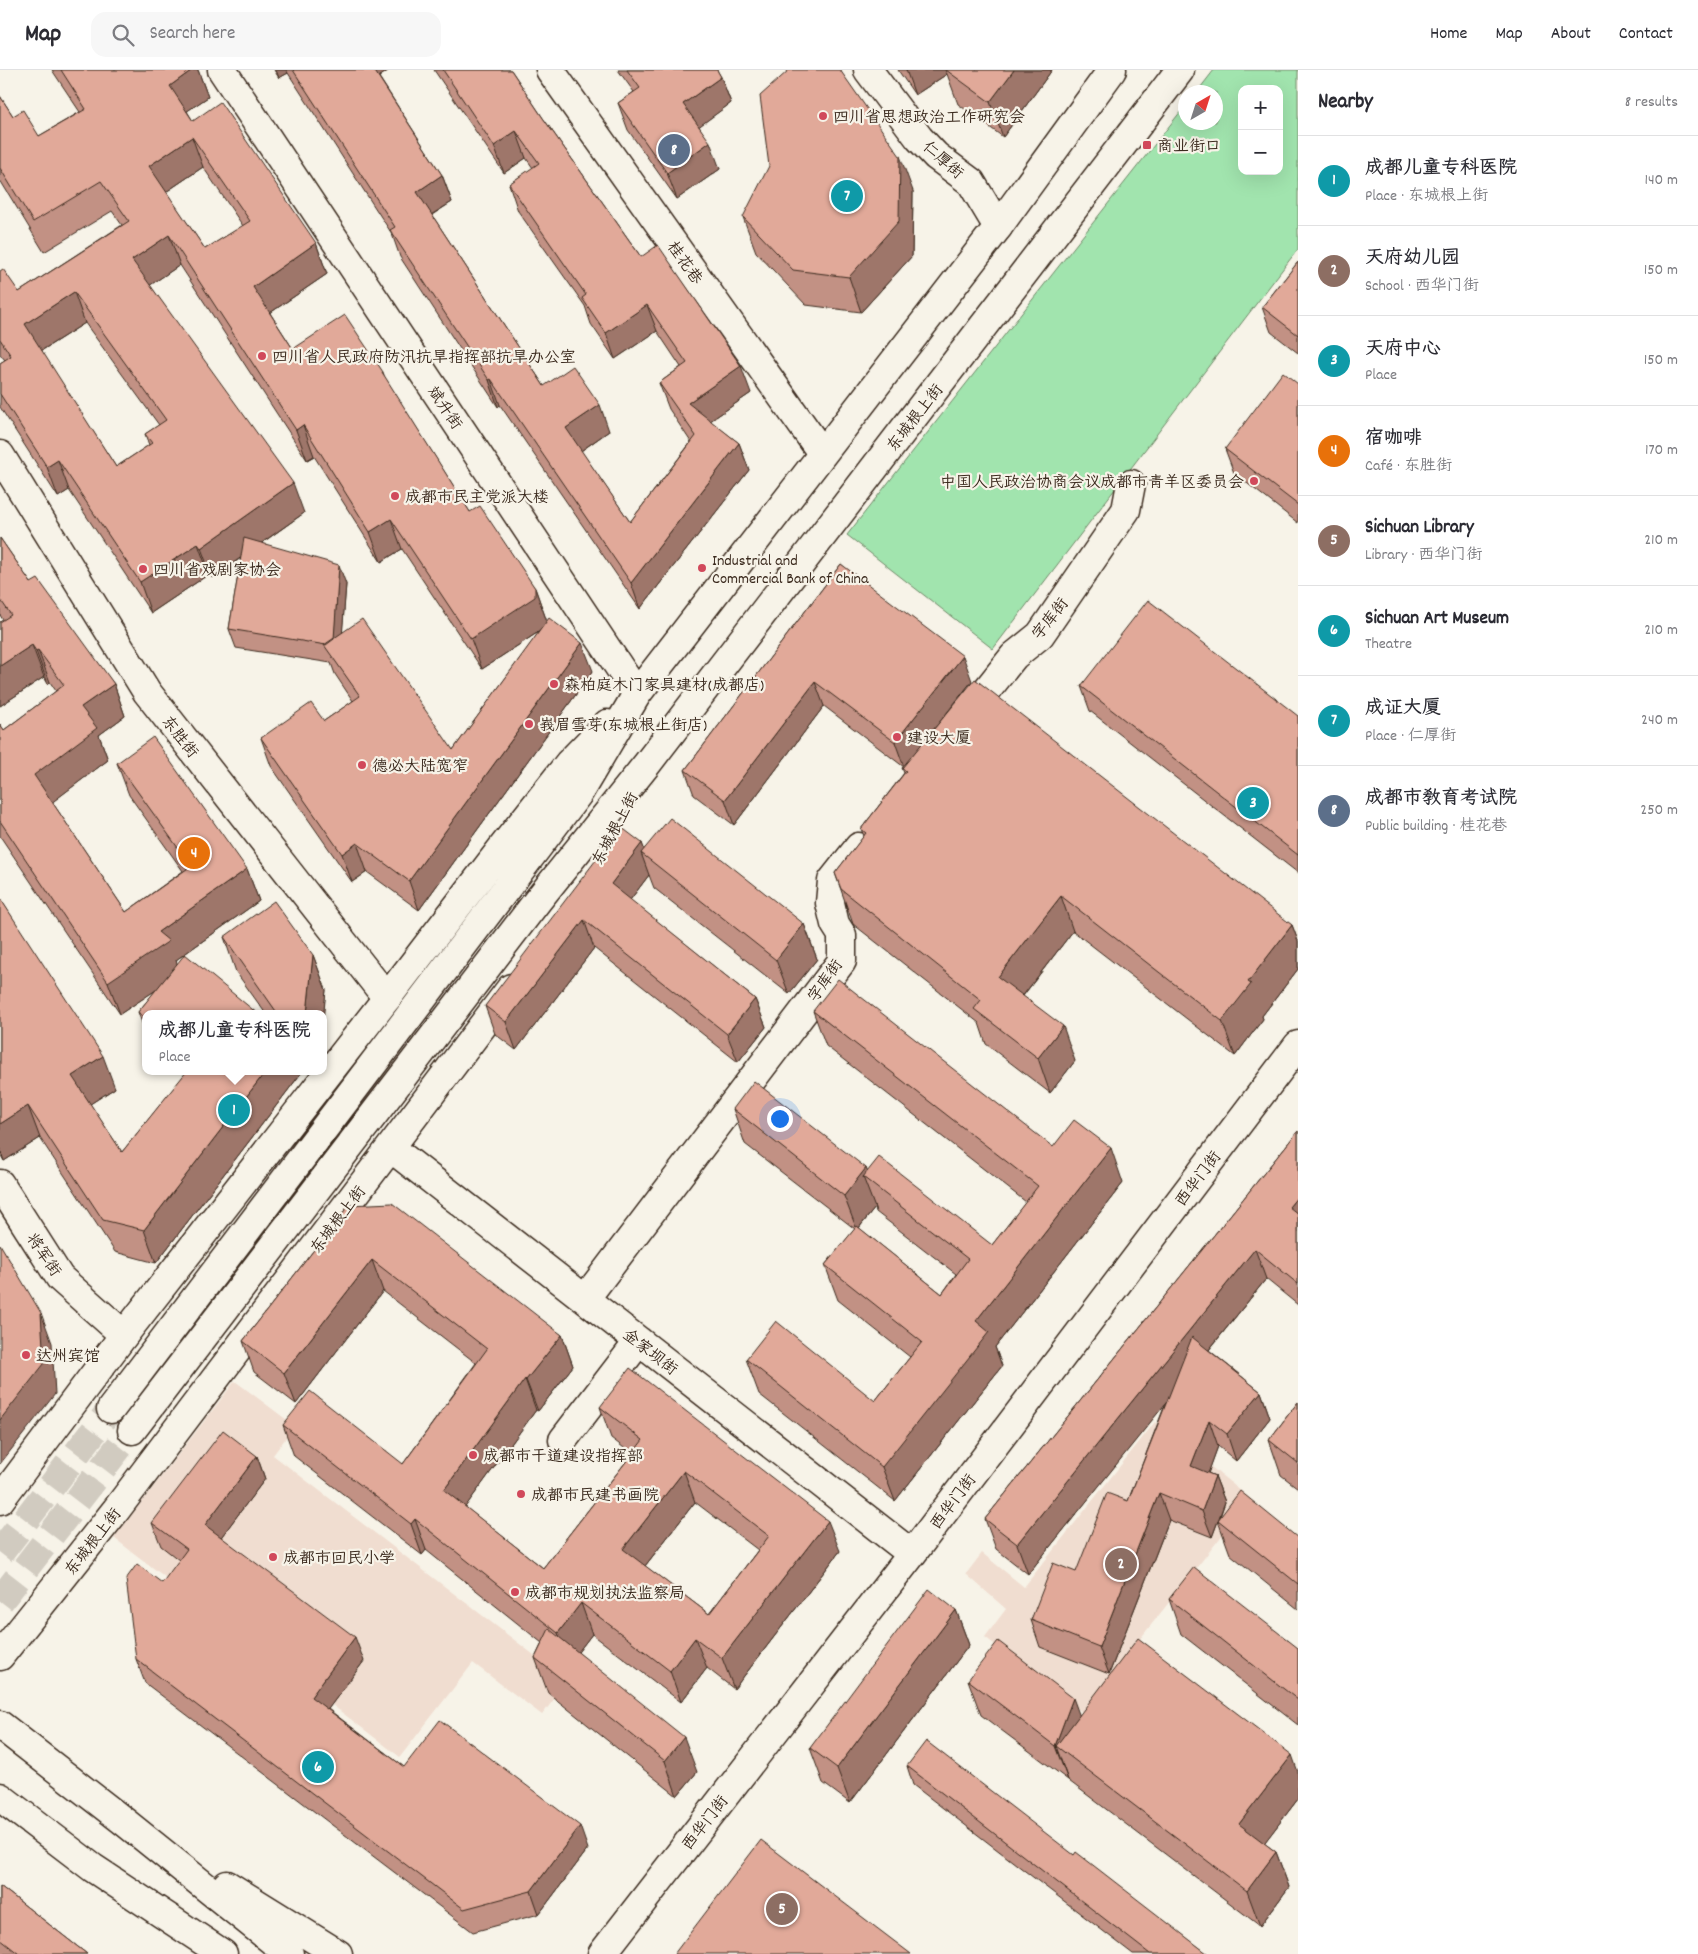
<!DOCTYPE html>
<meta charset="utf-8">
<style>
:root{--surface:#fff;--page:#f7f7f7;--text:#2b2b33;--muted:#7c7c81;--line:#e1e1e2;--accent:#b45309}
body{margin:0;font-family:Dekko,"LXGW WenKai TC",sans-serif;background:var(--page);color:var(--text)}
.controls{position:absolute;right:15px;top:15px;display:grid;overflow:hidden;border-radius:10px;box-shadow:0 5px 20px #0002}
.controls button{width:45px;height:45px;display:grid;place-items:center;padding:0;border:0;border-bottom:1px solid var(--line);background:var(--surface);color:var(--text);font:25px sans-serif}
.compass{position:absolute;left:1178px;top:15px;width:45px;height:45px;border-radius:50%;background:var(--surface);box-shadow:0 5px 20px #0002;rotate:39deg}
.you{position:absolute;left:779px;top:1048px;width:18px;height:18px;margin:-12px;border:4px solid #fff;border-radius:50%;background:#1a73e8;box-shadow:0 0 0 8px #1a73e833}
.badge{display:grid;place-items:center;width:32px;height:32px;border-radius:50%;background:var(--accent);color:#fff;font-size:16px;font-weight:700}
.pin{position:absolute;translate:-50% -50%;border:2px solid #fff;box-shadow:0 1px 5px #0006}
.popup{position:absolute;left:142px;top:940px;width:185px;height:65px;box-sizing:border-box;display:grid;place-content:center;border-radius:10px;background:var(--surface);filter:drop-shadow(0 1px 4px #0005);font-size:16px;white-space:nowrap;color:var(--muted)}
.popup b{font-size:19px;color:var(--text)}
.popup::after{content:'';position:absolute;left:50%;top:100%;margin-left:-10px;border:10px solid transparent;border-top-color:var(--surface)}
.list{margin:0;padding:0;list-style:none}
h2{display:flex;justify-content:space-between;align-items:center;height:65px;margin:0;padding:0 20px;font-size:21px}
h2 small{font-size:16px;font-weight:400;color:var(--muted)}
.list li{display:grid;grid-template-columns:32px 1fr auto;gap:15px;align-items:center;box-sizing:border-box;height:90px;padding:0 20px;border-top:1px solid var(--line)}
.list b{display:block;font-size:19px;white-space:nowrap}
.list p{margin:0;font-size:16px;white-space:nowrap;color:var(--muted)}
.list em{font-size:16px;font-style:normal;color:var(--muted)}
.icon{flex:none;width:28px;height:28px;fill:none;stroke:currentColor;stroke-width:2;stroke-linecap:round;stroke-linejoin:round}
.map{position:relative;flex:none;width:1298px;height:1884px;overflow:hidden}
header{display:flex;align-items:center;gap:30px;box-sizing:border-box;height:70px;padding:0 25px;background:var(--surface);border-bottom:1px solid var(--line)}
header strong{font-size:24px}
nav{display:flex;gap:28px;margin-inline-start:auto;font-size:18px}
.search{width:350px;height:45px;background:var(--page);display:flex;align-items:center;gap:12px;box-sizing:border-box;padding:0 18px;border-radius:15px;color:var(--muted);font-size:19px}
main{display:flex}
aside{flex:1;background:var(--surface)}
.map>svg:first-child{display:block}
.built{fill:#f0ddd0}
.green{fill:#a1e4ae;stroke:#6e8766;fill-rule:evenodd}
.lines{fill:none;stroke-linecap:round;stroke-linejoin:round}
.primary-tunnel{stroke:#d1cbc0;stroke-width:28;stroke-dasharray:28 14;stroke-linecap:butt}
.minor-casing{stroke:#3b2a1e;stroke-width:31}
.primary-casing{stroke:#3b2a1e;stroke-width:31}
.minor{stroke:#f7f3e8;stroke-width:28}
.primary{stroke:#f7f3e8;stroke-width:28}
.wall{fill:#c29184;stroke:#3b2a1e;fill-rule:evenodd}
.shaded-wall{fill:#9e766b;stroke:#3b2a1e}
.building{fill:#e1a999;stroke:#3b2a1e;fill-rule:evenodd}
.poi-dot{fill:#d1495b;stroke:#f7f3e8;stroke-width:2}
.labels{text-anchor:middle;stroke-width:4.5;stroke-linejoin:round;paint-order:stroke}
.poi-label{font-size:16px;fill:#3b2a1e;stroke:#f7f3e8;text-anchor:start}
.street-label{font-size:16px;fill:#3b2a1e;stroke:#f7f3e8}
</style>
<header>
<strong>Map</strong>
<div class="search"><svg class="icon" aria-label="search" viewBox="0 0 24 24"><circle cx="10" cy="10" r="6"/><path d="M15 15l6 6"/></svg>Search here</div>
<nav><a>Home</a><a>Map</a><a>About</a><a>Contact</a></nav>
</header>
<main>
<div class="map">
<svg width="1298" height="1884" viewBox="0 0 1298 1884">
<rect width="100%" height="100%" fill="#f7f3e8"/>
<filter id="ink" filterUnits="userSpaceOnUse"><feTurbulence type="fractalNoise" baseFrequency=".02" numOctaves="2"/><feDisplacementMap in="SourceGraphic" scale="10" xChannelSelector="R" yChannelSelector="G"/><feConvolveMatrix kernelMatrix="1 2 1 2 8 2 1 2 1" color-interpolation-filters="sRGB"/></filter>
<g filter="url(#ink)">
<path class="built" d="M235,1311L295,1356L273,1385L568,1611L542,1645L473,1593L400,1687L114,1468Z
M1155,1352L1251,1429L1082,1642L985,1567L1006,1539L966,1504L982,1483L1024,1517Z"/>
<path class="green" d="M1214,0H1298V179L993,579L847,465L1185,36L1186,52H1216V22H1197ZM1242,19H1279V101H1242Z"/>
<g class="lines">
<path class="primary-tunnel" d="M0,1483L111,1339
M0,1531L132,1360"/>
<g class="minor-casing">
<path id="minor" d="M222,0L637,624
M550,0L822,383
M868,0L919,68L936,86L971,112L998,157
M0,385L147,622L387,928
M964,649L1014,586L1040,565L1126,440L1131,414
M391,1078L912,1484
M0,1114L60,1208L124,1265
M585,1229L842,891V865L835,854L830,833L832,811L859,777
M563,1370L639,1271
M602,1884L912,1484L1298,975"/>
</g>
<g class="primary-casing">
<path id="primary" d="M111,1339L578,724L637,624L998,157L1112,0
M132,1360L538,830L647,694L1180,0
M0,1430L124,1265L387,928L502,778L569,693L607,654
M0,1586L116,1440L511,918
M0,1655L126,1753L289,1884
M0,1727L93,1798L223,1884
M227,1815L338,1884"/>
</g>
<use href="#minor" class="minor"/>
<use href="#primary" class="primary"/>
</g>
<path class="wall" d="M52,0H198L208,27L187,41L193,51L316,173L327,204L270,243L293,279L383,302L385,308L470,442L535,518L546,549V553L593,601L419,840L367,802L352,812L271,696L261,668L324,651L353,631L335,604L331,593L236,578L229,559L241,488L212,508L209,504L151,543L69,420L58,427L0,337V293L5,290L0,284V201L19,222L122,155L112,141L44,182L0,110V26L13,46L39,66L80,42ZM203,97L243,156L205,179L166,122ZM180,195L307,390L314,386L381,492L402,479L482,599L540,561L453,680L342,563L346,514L262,473L304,443L150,215ZM85,253L159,355L145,364L149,375L116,397L41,281Z
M274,0H389L379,7L442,105L452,132L432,145L544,316L609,361L581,381L630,452L691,372L669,339L659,313L681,297L657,261L615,289L591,254L585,236L518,141L509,114L533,98L526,88L504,103L434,0H511L543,48L641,187L751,323L710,351L739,373L749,400L640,539L500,335L498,337L400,187L392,164L288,3L279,8Z
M618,0H717L721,7L731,33L699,56L720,99L677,129L628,60L618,33L634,22Z
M898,0H1052L1003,67L958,34L947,4L915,25Z
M913,121L912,186L861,242L806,235L756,182L743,147Z
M1298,192V283L1271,262L1262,237Z
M1298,314V453L1234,403L1225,379Z
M0,468L31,513L114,614L125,646L99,665L108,690L52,732L126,842L183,801L129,725L117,693L247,799L259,831L176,890L177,894L145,944V961L138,942L157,919L120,944L0,766V654L4,660L56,621L50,612L48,614L44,607L0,636V552L3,550L0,545Z
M841,494L972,611L931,663L1292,855L1298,871V899L1262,946L1263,949L1235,986L1073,861L1023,926L1075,991L1050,1023L986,974L979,953L853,854L835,803L864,766L861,759L904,703L902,698L904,697L824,636L734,755L694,725L685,700Z
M1081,616L1298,646V803L1090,641Z
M642,773L644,780L804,854L817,889L789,924L654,818L649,805L630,830L755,929L766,957L738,992L594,878L516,980L495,964L485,936Z
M0,828L115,1018L90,1034L122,1082L186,1003L183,1001H302V1002L156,1193L115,1182L40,1068L4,1091L0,1084Z
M224,867L313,885L326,920L323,944H266L236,902Z
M813,941L1053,1077L1123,1113L995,1277L1002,1296L895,1431L759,1324L746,1289L875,1331L910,1287L838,1230L825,1195L855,1159L745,1074L733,1039L866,1098L867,1102L992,1175L1026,1132L826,976ZM875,1138L876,1142L956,1204L942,1224L859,1158Z
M1298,1061V1235L1266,1209L1209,1280L1261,1322L1270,1348L1236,1391L1218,1376L1208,1403L1215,1406L1225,1432L1220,1447L1298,1468V1539L1230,1484L1218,1451L1212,1467L1169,1450L1109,1604L1040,1577L1031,1550L1076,1502L1128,1431L1166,1332L1028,1504L996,1479L985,1449Z
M349,1135L562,1265L573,1296L538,1341L536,1340L465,1437L543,1498L632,1384L611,1368L600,1337L840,1481L734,1619L707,1598L681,1632L592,1564L578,1582L697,1702L677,1726L548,1623L535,1588L542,1573L426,1480L422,1485L294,1386L283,1355L403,1394L476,1293L383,1221L296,1334L254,1302L243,1271ZM695,1432L758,1480L709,1544L645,1496Z
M1298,1332V1418L1281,1405L1269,1370Z
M257,1386L265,1409L221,1467L364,1591L328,1639L404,1697L588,1779L539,1844L473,1862L145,1613L136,1589L179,1490L161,1476L152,1453Z
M1169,1529L1298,1578V1655L1181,1564Z
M956,1540L969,1575L850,1733L823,1713L810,1678Z
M968,1610L1080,1645L1298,1729L1264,1773L1276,1782L1289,1817L1260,1856L1069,1711L1068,1710L981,1645Z
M907,1696L1074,1785L1208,1884H1133L913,1715Z
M0,1816L87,1884H0Z"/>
<path class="shaded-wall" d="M192,0H198L208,27L180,46L170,16Z
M276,0H286L288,3L279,8Z
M369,0H389L373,11Z
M906,0H945L947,4L915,25Z
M1014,0H1052L1003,67L990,32Z
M721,7L731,33L693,61L683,34Z
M516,61L526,88L504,103L494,76Z
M192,67L203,97L160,126L149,96Z
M710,72L720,99L677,129L667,103Z
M900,86L913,121L912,186L861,242L849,207Z
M442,105L452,132L426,148L417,122Z
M169,165L180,195L143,220L132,190Z
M316,173L327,204L264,247L253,217Z
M74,222L85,253L36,284L25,254Z
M647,235L657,261L615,289L606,263Z
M741,296L751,323L697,360L688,333Z
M491,309L500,335L498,337L489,310Z
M600,335L609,361L575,385L566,358Z
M303,355L314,386L307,390L296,360Z
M739,373L749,400L640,539L631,513Z
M58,390L69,420L58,427L47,397Z
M293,413L304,443L212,508L201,478Z
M391,449L402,479L381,492L370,462Z
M198,474L209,504L151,543L140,512Z
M339,495L346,514L340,595L333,576Z
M535,518L546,549V557L482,599L471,569Z
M582,573L593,601L419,840L409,811Z
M32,575L44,607L0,636V596Z
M38,580L50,612L48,614L36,581Z
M963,586L972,611L904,697L895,672Z
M815,612L824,636L734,755L725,730Z
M114,614L125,646L99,665L108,690L46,737L34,705L81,637Z
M357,773L367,802L352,812L342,784Z
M642,773L647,787L641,783L649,805L621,842L611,814Z
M247,799L259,831L176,890L180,904L120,944L108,912L158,862Z
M1061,826L1073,861L1011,941L998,907Z
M584,850L594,878L516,980L506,952Z
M804,854L817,889L789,924L776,890Z
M1292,855L1298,871V899L1262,946L1263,949L1235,986L1222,951L1248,912Z
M313,885L326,920L323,951V944H307Z
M755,929L766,957L738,992L727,964Z
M1063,956L1075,991L1050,1023L1038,988Z
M103,986L115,1018L84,1038L72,1006Z
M266,1001H302V1002L156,1193L144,1160Z
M28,1036L40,1068L4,1091L0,1079V1054Z
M1111,1078L1123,1113L995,1277L1002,1296L895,1431L882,1397L976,1251Z
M866,1098L872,1113L863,1107L875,1138L857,1160L844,1126Z
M1298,1126V1162L1289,1137Z
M1255,1179L1266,1209L1028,1504L1017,1474Z
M372,1190L383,1221L296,1334L284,1303Z
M41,1243L52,1273L55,1324L0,1394V1350Z
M562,1265L573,1296L538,1341L526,1310Z
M525,1309L536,1340L455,1451L444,1420Z
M1261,1322L1270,1348L1236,1391L1227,1364Z
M1209,1350L1218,1376L1201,1423L1191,1396Z
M257,1386L265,1409L213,1478L205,1455Z
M684,1401L695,1432L634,1510L623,1479Z
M1215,1406L1225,1432L1212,1467L1202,1441Z
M1159,1423L1169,1450L1109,1604L1099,1577Z
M415,1449L426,1480L422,1485L411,1454Z
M828,1451L840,1481L734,1619L722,1588Z
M581,1533L592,1564L569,1594L558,1563Z
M956,1540L969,1575L850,1733L837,1698Z
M355,1567L364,1591L320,1650L311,1627Z
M695,1568L707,1598L681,1632L670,1601Z
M1073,1628L1086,1663L1056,1676L1068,1710L1055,1676Z
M684,1667L697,1702L677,1726L665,1691Z
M1292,1685L1298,1702V1729L1252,1789L1239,1754Z
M580,1756L588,1779L539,1844L531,1821Z
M1276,1782L1289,1817L1260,1856L1247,1821Z"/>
<path class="building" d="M61,0H192L170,16L193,51L220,32L316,173L253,217L293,279L345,245L383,302H382L470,442L480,436L535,518V527L471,569L391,449L370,462L303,355L296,360L169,165L132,190L293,413L201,478L198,474L140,512L58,390L47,397L0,324V293L11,286L0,269V201L3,199L19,222L129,151L101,111L33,152L0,98V26L13,46L23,40L39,66L86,39ZM192,67L250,151L205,179L149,96ZM74,222L166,350L145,364L152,373L116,397L25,254Z
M293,0H374L442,105L417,122L544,316L573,296L600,335L566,358L630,452L696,366L659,313L687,293L647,235L606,263L582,228L586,225L509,114L539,93L516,61L494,76L443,0H511L543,48L641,187L658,175L741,296L688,333L739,373L631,513L491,309L489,310L390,160L395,157Z
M627,0H717L721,7L683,34L710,72L667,103L618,33L640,18Z
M789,0H840L900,86L899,151L849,207L793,200L743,147L769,96L760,26Z
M946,0H1014L990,32Z
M1298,192V265L1262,237Z
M1283,302L1298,314V435L1225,379Z
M0,468L31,513L38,509L114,614L81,637L97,658L34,705L126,842L191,796L117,693L153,667L247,799L158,862L169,871L108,912L0,751V654L4,660L64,615L38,580L36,581L32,575L0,596V552L11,545L0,529Z
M244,468L339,495L334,569L326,575L229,559Z
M841,494L963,586L895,672L815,612L725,730L685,700Z
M1148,530L1298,646V785L1081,616Z
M549,548L582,573L409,811L357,773L342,784L261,668L311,633L324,651L360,626L324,575L362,549L453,680Z
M975,609L1292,855L1248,912L1251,914L1222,951L1061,826L998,907L1063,956L1038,988L974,939L981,930L841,819L835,803L866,763L861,759L906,701L902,698Z
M670,748L804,854L776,890L641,783Z
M621,757L642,773L611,814L755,929L727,964L584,850L506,952L485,936Z
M0,828L103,986L72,1006L122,1082L187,1001H266L144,1160L103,1150L28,1036L0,1054Z
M274,831L313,885L307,944H278L224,867Z
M185,884L258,944H145V948L138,942Z
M838,909L1053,1077L1074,1050L1111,1078L976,1251L989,1262L882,1397L746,1289L776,1251L875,1331L922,1272L825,1195L857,1156L942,1224L968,1189L863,1107L879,1087L992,1175L1038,1116L813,941Z
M754,1011L866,1098L844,1126L733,1039Z
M1298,1061V1126L1289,1137L1298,1144V1214L1255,1179L1017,1474L985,1449Z
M392,1133L562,1265L526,1310L525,1309L444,1420L543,1498L643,1370L600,1337L630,1298L828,1451L722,1588L695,1568L670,1601L581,1533L558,1563L415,1449L411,1454L283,1355L310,1321L403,1394L487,1279L372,1190L284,1303L243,1271L349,1135ZM684,1401L769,1466L709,1544L623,1479Z
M0,1174L41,1243L44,1294L0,1350Z
M1192,1267L1261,1322L1227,1364L1209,1350L1191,1396L1215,1406L1202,1441L1159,1423L1099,1577L1031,1550L1053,1493L1076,1502L1107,1423L1128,1431Z
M1298,1332V1393L1269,1370Z
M223,1360L257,1386L205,1455L355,1567L311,1627L404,1697L440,1650L580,1756L531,1821L464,1839L136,1589L126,1509L137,1494L162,1513L187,1479L152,1453Z
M1240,1421L1298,1468V1514L1218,1450Z
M1194,1497L1298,1578V1630L1169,1529Z
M929,1519L956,1540L837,1698L810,1678Z
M549,1559L684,1667L665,1691L535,1588Z
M1138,1568L1292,1685L1239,1754L1276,1782L1247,1821L1056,1676Z
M998,1571L1073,1628L1055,1676L968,1610Z
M926,1671L1074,1785L1076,1782L1208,1884H1150L907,1696Z
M761,1770L911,1884H674Z
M0,1816L87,1884H19L0,1869Z"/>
</g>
<g class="poi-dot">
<circle cx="823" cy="46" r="5"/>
<rect x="1142" y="70" width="10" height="10" rx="2.5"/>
<circle cx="262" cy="286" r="5"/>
<circle cx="1254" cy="411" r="5"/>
<circle cx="395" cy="426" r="5"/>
<circle cx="702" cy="498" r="5"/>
<circle cx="143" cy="499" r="5"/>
<circle cx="554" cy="614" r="5"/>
<circle cx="529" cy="654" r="5"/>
<circle cx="897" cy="667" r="5"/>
<circle cx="362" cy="695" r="5"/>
<circle cx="26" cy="1285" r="5"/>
<circle cx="473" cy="1385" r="5"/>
<circle cx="521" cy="1424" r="5"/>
<circle cx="273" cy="1487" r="5"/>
<circle cx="515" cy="1522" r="5"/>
</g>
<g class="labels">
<g class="poi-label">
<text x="833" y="52">四川省思想政治工作研究会</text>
<text x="1157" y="81">商业街口</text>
<text x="272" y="292">四川省人民政府防汛抗旱指挥部抗旱办公室</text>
<text x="1244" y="417" text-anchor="end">中国人民政治协商会议成都市青羊区委员会</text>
<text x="405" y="432">成都市民主党派大楼</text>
<text x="712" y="495">Industrial and<tspan x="712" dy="18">Commercial Bank of China</tspan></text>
<text x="153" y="505">四川省戏剧家协会</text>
<text x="564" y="620">森柏庭木门家具建材(成都店)</text>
<text x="539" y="660">峩眉雪芽(东城根上街店)</text>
<text x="907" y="673">建设大厦</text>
<text x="372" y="701">德必大陆宽窄</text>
<text x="36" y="1291">达州宾馆</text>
<text x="483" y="1391">成都市干道建设指挥部</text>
<text x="531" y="1430">成都市民建书画院</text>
<text x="283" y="1493">成都市回民小学</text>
<text x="525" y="1528">成都市规划执法监察局</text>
</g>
<g class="street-label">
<text transform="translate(944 89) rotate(41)" y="6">仁厚街</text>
<text transform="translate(686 192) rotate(55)" y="6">桂花巷</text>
<text transform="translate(446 337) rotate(56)" y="6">斌升街</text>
<text transform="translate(914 347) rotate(-52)" y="6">东城根上街</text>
<text transform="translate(1049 548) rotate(-52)" y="6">字库街</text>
<text transform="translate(181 666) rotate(52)" y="6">东胜街</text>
<text transform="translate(614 758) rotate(-62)" y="6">东城根上街</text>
<text transform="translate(824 910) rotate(-55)" y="6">字库街</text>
<text transform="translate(1197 1108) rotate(-53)" y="6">西华门街</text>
<text transform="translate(337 1149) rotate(-53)" y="6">东城根上街</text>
<text transform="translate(45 1184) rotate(56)" y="6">将军街</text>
<text transform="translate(651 1281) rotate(38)" y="6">金家坝街</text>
<text transform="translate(952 1431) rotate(-53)" y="6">西华门街</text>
<text transform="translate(92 1471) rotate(-52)" y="6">东城根上街</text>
<text transform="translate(704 1752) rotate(-52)" y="6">西华门街</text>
</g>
</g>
</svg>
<div class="controls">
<button>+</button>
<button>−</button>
</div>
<svg class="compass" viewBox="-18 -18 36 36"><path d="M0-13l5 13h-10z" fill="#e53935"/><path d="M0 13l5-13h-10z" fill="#7c7c81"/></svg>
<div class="you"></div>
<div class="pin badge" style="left:234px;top:1040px;background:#0f9aa8">1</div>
<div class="popup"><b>成都儿童专科医院</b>Place</div>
<div class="pin badge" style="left:1121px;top:1494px;background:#8d6e63">2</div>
<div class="pin badge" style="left:1253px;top:733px;background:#0f9aa8">3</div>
<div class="pin badge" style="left:194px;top:783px;background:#e8710a">4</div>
<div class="pin badge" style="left:782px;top:1839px;background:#8d6e63">5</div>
<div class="pin badge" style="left:318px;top:1697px;background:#0f9aa8">6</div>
<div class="pin badge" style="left:847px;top:126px;background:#0f9aa8">7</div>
<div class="pin badge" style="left:674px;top:80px;background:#5c6f8a">8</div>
</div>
<aside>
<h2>Nearby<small>8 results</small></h2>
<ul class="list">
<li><span class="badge" style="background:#0f9aa8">1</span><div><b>成都儿童专科医院</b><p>Place · 东城根上街</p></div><em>140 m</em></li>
<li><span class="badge" style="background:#8d6e63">2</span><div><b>天府幼儿园</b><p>School · 西华门街</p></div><em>150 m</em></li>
<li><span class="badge" style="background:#0f9aa8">3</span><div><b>天府中心</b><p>Place</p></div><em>150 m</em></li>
<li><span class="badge" style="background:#e8710a">4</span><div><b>宿咖啡</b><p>Café · 东胜街</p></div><em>170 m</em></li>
<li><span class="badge" style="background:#8d6e63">5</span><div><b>Sichuan Library</b><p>Library · 西华门街</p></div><em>210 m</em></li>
<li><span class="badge" style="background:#0f9aa8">6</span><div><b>Sichuan Art Museum</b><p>Theatre</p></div><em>210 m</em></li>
<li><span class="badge" style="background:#0f9aa8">7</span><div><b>成证大厦</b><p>Place · 仁厚街</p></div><em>240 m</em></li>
<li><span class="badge" style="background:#5c6f8a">8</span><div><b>成都市教育考试院</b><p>Public building · 桂花巷</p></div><em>250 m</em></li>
</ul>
</aside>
</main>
